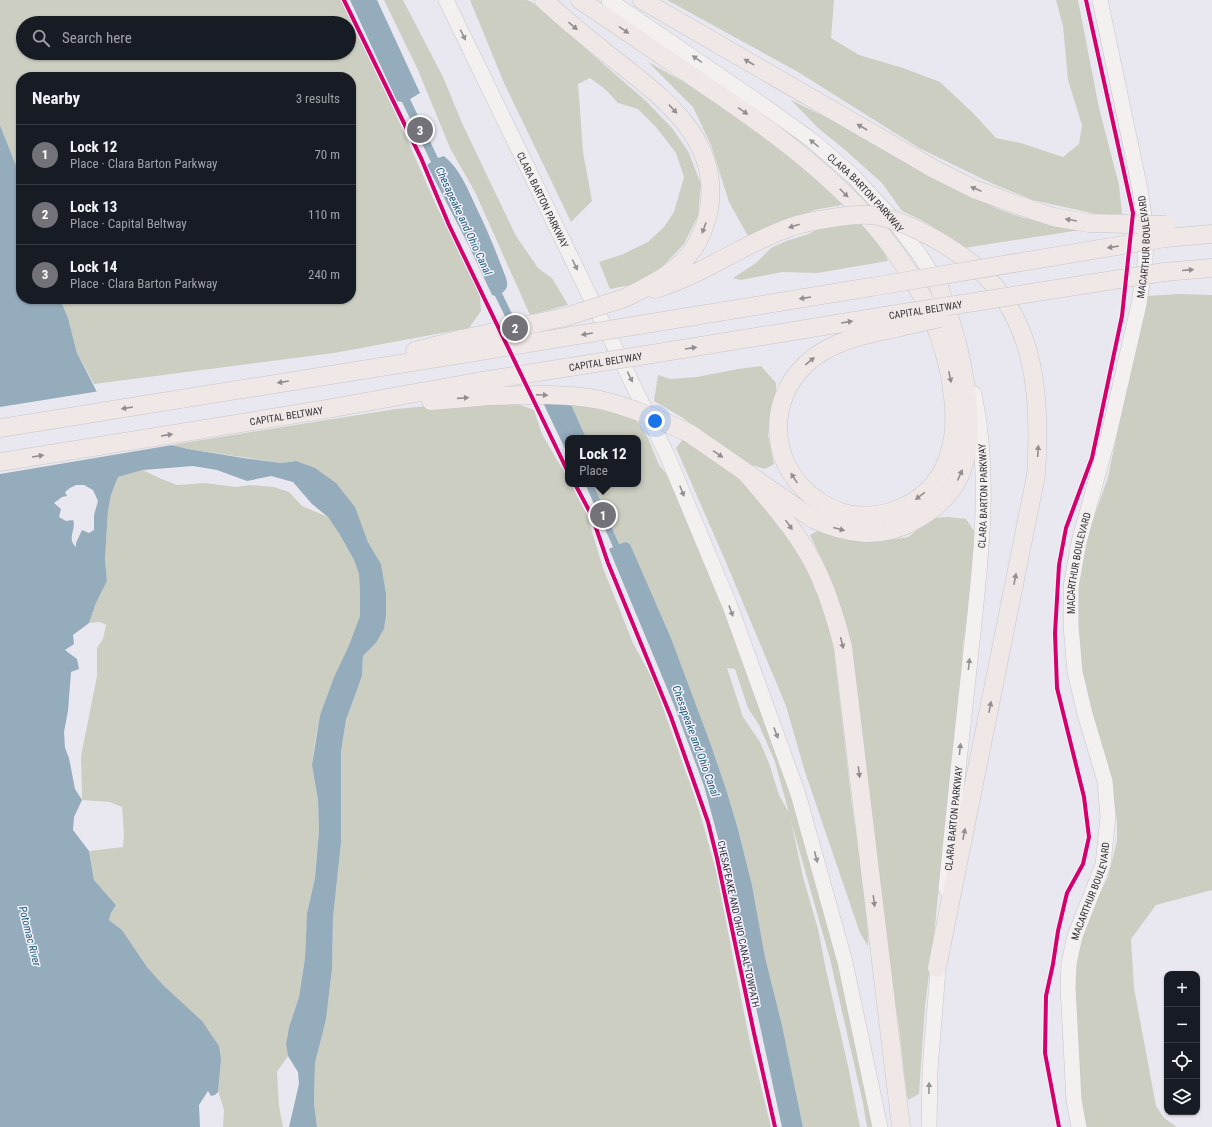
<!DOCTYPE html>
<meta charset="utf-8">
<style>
:root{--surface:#171b24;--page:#242831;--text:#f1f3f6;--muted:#9ea1a6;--line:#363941;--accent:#737278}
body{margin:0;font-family:"Roboto Condensed",sans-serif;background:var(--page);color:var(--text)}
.controls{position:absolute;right:12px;bottom:12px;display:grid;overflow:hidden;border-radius:8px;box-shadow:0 1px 3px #0004}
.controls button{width:36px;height:36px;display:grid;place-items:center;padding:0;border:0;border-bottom:1px solid var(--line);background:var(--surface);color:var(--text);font:20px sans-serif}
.you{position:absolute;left:655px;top:421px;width:14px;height:14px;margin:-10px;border:3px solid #fff;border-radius:50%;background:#1a73e8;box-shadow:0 0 0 6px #1a73e833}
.badge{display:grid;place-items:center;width:26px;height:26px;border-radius:50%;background:var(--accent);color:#fff;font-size:13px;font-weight:700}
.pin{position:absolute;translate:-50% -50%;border:2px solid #fff;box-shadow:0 1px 4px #0006}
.popup{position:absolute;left:565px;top:435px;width:76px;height:52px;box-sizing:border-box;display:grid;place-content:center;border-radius:8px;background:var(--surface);filter:drop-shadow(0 1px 3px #0005);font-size:13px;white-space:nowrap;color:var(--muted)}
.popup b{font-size:15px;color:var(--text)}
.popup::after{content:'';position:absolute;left:50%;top:100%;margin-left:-8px;border:8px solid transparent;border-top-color:var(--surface)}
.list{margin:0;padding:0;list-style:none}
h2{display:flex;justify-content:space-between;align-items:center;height:52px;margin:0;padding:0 16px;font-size:17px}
h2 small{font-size:13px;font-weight:400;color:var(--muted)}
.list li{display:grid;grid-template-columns:26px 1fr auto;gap:12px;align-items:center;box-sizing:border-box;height:60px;padding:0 16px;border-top:1px solid var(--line)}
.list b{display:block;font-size:15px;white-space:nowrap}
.list p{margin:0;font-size:13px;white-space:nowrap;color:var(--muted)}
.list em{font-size:13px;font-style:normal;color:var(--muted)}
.icon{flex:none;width:22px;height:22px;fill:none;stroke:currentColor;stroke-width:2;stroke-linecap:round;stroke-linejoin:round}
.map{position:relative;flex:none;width:1212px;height:1127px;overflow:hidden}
.search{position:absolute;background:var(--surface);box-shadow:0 1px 3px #0004;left:16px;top:16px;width:340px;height:44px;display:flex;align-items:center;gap:10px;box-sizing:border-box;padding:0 14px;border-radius:22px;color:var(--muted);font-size:15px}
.panel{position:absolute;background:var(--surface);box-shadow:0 1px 3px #0004;left:16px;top:72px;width:340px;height:232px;border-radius:16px}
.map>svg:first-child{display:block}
.green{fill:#cccec2;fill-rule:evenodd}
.water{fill:#95acbc;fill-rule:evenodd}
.pier{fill:#e9e8f0}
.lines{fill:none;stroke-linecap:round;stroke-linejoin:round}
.major-casing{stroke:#c6c6ca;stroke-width:16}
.highway-casing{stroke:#c6c6ca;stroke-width:19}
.major{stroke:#f4f0f0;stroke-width:15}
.highway{stroke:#f0e8e6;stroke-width:18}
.highway-bridge-casing{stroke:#c6c6ca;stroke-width:19;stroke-linecap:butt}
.highway-bridge{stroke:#f0e8e6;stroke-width:18}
.cycleway-casing{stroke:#f4f2ff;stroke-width:6}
.cycleway{stroke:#d6006c;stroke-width:4}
.oneway{fill:#928d8f}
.oneway2{fill:#949194}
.labels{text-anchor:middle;stroke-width:3;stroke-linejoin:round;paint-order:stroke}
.street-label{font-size:10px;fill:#333238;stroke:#f4f2ff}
.water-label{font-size:11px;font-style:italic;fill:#1b5974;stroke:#f4f2ff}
</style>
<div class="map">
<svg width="1212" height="1127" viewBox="0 0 1212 1127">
<rect width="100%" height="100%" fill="#e9e8f0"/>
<path class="green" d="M0,0H341L399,121L436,205L480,295L481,311L469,328L334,353L94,384L77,353L68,318L60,299H351V77H21V209L19,206L20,176L0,125ZM23,23H349V53H23Z
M384,0H403L443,77L462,123L516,236L538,268L552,278L568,305L530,315L475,192L450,148L418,70Z
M470,0H526L532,2L646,101L672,128L688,151L701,184L698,216L684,244L661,268L631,285L610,289L599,262L621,255L648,242L664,227L674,212L684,177L676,153L656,127L638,109L618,103L605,89L590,78L578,84L583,152L592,201L571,222L504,83Z
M667,0H834L831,38L859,55L903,68L940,82L973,113L996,138L1021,143L1063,157L1079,144L1082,125L1068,80L1063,26L1056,0H1078L1099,108L1119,185L1122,214H1096L1033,200L991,183L919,148L798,72Z
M648,62L686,83L768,138L834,192L842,205L814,210L749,238L729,202L711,145L693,107Z
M791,100L851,130L922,171L998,209L1024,218L1080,230L964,248L949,236L921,220L902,211L882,183L844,149L818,128Z
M865,224L879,241L888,261L817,273L782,272L741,280L733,278L756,263L771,248L786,241L809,234L821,227Z
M1179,294L1212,295V890L1156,905L1131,939L1134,988L1156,1106L1164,1118L1177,1127H1087L1083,1114L1080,1096L1075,992L1078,947L1088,918L1108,877L1117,840V821L1109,772L1084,685L1075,600L1083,559L1091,526L1108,477L1146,296Z
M761,366L776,383V393L771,414L768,435L774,464L765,469L745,463L720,443L703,433L683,418L654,401L658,375L670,379L697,377L738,369Z
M504,399L534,410L542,434L568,479V484H571L587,515L603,568L633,643L653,680L693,792L702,820L716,871L749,1038L771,1127H317L314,1103L315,1063L326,1020L332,969L333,918L341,843V752L346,720L362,676L363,656L376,643L384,629L386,616V593L381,564L368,542L361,523L296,461L281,463L188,449L170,445L396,409Z
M570,402L635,417L648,438L659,465L669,477L700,548L779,753L832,935L873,1127H867L863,1103L830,959L791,821L803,877L818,929L826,970L848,1066L860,1127H803L782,1025L765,957L752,885L738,829L726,789L711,745L671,638L630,544L626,542L619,544L593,484H638V438H586ZM727,668L735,669L748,708L759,725L775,762L789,813L779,795L769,763L760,742L743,717Z
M683,439L724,465L754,495L779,522L809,567L832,635L852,805L868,910V946L860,933L805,772L786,706L725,560L676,448Z
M143,470L159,478L177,485L205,483L236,487L250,485L274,487L289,492L302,506L328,517L340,535L354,560L359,574L360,595V616L349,645L334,677L320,715L315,742L312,765L318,800L319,830L315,878L307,913L305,958L299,997L289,1027L286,1044L288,1056L277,1072L279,1106L283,1127H223L224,1110L218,1091L221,1060L164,986L147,967L122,930L109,920L111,913L116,905L94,880L89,851L123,847L124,834L122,807L110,802L82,800L81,756L97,676V648L103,639L106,625L100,622L89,623L96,603L107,581L105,559L108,511L111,495L118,477Z
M948,517L966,519L976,534L971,588L963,645L960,694L951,763L935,926L925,1006L919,1094L908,1100L906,1089L899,1027L821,558L810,535L817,531L859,541H881L908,537L933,518Z"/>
<path class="water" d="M350,0H377L420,93L410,99L438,158L444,156C461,170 468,190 477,209C488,231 497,254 506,278C508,286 508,288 502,293L534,360L570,402L586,438H568V455L526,367L528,363L495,296L492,295L469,246L427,165L431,162L402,102L397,101Z
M0,125L20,176L19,206L21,209V299H60L68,318L77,353L99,396L119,419L146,439L188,449L243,458L281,463L296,461L315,468L336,483L355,507L368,542L381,564L386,593V616L384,629L376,643L363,656L362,676L346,720L341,752V843L333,918L332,969L326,1020L315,1063L314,1103L317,1127H289L299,1084L298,1072L288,1056L286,1044L289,1027L299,997L305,958L307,913L315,878L319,830L318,800L312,765L320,715L334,677L349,645L360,616V595L359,574L354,560L340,535L328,517L312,504L293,482L271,476L247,481L217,470L193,466L143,470L118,477L111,495L108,511L105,559L107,581L96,603L89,623L73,635L74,644L65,650L77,659L79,669L71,672L68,711L64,732L65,748L69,758L75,789L82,800L74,817L73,830L89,851L94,880L116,905L111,913L109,920L122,930L147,967L164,986L202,1021L219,1046L221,1060L218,1092L215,1095L211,1096L208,1091L199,1105L200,1127H0ZM76,485H84L93,490L98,501L94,515V530L89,533L82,530L76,543V547C66,538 77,529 73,520L66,521L59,517L61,509L54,503L62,497L67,496L65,492L70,488Z
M584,484H593L619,544L626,542L630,544L671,638L711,745L726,789L738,829L752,885L765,957L782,1025L803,1127H782L723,856L704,786L674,705L609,549L613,547L586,486Z"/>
<path class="pier" d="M516,319L535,358L542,360L551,364L559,370L572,401L539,400L524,368L525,363L505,321Z
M100,391L101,395L121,418L147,437L178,444L0,474V407Z"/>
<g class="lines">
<g class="major-casing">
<g id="major">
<path id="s1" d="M446,0L667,455L730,606L798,794L845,962L880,1127"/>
<path id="s2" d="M609,0L767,108L813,141L854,177L891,217L919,254L940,286"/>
<path id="s3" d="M946,889C954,810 962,730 971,651C980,565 992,479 974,394"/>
<path d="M929,1127L930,1070L939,957"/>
<path id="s4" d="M1079,1127L1074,1100L1068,987L1069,963L1075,936L1103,865L1108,816L1105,781L1085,714L1075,672L1071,626V587L1079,542L1109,434L1139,304L1145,264L1146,230L1140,189L1100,0"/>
</g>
</g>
<g class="highway-casing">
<g id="highway">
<path d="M544,0C566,21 590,40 614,59C662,97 721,139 709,209C705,230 696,250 680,264C664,279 644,288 625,298"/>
<path d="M580,0C622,28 664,57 705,85C811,157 920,238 949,371C955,403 959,437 944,468C926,503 887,521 848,514C838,512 828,507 820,502C770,470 764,404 806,364C829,342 863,335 892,329"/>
<path d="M642,0L934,169L974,189L1012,203"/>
<path d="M1165,238L1212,234"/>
<path d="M935,239C949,247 963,256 976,267C1037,320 1041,400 1036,475L937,968"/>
<path d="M1164,272L1212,268"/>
<path d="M655,289C703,275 744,243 791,227C804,222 818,220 832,218"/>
<path d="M639,325L871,287"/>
<path d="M415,351L462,339"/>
<path d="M652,354L885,316"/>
<path d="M431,401L489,396"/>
<path d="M0,428L468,353"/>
<path d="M689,433L813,519C846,534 880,540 914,521C934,510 951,495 960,475C977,438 965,370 954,332C949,315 942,298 937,280"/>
<path id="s5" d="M0,462L327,409L482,381"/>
<path d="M746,473C774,506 803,538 820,577C830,600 837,623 843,647L901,1127"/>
</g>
</g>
<use href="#major" class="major"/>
<use href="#highway" class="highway"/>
<g class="highway-bridge-casing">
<g id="highway-bridge">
<path d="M1012,203L1053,217L1089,223L1166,225"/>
<path d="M832,218C845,216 858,214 870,215C891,217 917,229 935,239"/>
<path d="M871,287L1165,238"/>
<path id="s6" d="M885,316L1164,272"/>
<path d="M892,329L940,318"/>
<path d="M462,339L565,317L625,298"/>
<path d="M468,353L639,325"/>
<path id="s7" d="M482,381L652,354"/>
<path d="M489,396C526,395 564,393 600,400C631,407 660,420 689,433"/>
</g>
</g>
<use href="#highway-bridge" class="highway-bridge"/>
<g class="cycleway-casing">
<path id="cycleway" d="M344,0L421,158L449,225L568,472
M575,484L592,516L608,563L671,717L708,822L717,858L754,1033L775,1127
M1059,1127L1045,1053L1046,996L1053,964L1058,931L1067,893L1083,864L1089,837L1084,797L1057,688L1055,633L1059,565L1066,528L1092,458L1122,316L1133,213L1086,0"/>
</g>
<use href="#cycleway" class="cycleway"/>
</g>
<defs><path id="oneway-solid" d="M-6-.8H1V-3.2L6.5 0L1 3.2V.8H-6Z"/></defs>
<g class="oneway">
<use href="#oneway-solid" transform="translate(573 26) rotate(41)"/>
<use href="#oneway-solid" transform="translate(624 30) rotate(34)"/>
<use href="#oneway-solid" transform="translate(749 62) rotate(-150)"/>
<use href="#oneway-solid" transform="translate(673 109) rotate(47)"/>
<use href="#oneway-solid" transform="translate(743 111) rotate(34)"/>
<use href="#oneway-solid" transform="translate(862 127) rotate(-150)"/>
<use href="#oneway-solid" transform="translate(976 189) rotate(-157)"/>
<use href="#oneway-solid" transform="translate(844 193) rotate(45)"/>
<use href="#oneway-solid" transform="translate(1071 220) rotate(-170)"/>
<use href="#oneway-solid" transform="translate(794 226) rotate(162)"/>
<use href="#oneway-solid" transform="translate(704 228) rotate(110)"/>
<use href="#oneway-solid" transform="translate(1113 247) rotate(171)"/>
<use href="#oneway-solid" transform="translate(1188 270) rotate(-5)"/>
<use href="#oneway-solid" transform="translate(805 298) rotate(171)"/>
<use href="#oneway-solid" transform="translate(847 322) rotate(-9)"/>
<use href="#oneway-solid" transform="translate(587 334) rotate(171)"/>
<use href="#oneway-solid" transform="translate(691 348) rotate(-9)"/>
<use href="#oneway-solid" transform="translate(810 361) rotate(-39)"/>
<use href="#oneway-solid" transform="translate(950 377) rotate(78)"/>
<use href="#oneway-solid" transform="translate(283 382) rotate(171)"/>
<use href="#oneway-solid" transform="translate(542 395) rotate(3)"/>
<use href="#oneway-solid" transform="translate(463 398) rotate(-4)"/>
<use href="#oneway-solid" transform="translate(127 408) rotate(171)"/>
<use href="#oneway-solid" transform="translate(167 435) rotate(-9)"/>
<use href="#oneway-solid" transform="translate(1038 451) rotate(-87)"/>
<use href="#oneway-solid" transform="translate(718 454) rotate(34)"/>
<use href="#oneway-solid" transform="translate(38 456) rotate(-9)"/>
<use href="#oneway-solid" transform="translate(960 475) rotate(-66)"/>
<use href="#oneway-solid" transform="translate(794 478) rotate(-123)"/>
<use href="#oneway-solid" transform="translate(920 496) rotate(143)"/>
<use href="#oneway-solid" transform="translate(789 525) rotate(55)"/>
<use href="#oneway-solid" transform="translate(839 529) rotate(15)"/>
<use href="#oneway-solid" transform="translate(1015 579) rotate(-79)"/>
<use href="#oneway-solid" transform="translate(842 643) rotate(76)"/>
<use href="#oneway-solid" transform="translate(990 707) rotate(-79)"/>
<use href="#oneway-solid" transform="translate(859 772) rotate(83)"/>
<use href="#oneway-solid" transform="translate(964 834) rotate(-79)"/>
<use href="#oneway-solid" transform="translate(874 901) rotate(83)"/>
</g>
<g class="oneway2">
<use href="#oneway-solid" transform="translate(463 35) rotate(64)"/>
<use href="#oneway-solid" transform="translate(697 59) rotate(-146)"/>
<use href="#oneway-solid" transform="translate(814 143) rotate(-141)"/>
<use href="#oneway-solid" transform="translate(575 265) rotate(64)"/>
<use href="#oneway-solid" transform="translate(630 377) rotate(64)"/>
<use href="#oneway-solid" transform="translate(682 491) rotate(68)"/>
<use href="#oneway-solid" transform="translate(731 611) rotate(70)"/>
<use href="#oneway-solid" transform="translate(969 664) rotate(-84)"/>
<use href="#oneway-solid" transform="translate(776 733) rotate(70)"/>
<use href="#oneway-solid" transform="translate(960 749) rotate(-84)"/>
<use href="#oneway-solid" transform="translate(816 857) rotate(75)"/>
<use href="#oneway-solid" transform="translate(929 1088) rotate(-89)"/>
</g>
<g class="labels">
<g class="street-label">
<text dy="4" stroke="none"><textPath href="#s2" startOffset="322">CLARA BARTON PARKWAY</textPath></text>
<text dy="4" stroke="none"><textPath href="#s1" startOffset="222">CLARA BARTON PARKWAY</textPath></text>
<text dy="4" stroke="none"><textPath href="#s4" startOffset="900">MACARTHUR BOULEVARD</textPath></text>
<text dy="4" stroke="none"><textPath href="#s6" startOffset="41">CAPITAL BELTWAY</textPath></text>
<text dy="4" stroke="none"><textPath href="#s7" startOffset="125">CAPITAL BELTWAY</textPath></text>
<text dy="4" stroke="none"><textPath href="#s5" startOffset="290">CAPITAL BELTWAY</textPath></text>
<text dy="4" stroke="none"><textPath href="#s3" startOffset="395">CLARA BARTON PARKWAY</textPath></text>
<text dy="4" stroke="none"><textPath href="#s4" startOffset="576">MACARTHUR BOULEVARD</textPath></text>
<text dy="4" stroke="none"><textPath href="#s3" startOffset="71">CLARA BARTON PARKWAY</textPath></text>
<text dy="4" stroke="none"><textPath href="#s4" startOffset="240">MACARTHUR BOULEVARD</textPath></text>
<text transform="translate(739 924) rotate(78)" y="4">CHESAPEAKE AND OHIO CANAL TOWPATH</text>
</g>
<g class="water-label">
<text transform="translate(464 221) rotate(65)" y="4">Chesapeake and Ohio Canal</text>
<text transform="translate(696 741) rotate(70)" y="4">Chesapeake and Ohio Canal</text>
<text transform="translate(30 936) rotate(76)" y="4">Potomac River</text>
</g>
</g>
</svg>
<div class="controls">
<button>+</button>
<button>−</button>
<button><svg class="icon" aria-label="locate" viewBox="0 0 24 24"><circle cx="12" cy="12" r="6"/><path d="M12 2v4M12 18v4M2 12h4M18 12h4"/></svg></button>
<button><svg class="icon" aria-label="layers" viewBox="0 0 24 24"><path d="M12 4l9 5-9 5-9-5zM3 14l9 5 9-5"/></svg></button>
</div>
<div class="you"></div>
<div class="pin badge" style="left:603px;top:515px">1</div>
<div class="popup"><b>Lock 12</b>Place</div>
<div class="pin badge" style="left:515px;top:328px">2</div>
<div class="pin badge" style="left:420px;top:130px">3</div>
<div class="search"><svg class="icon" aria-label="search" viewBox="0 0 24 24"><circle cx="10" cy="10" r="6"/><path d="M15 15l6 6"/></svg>Search here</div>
<section class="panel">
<h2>Nearby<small>3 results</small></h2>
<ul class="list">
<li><span class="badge">1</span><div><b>Lock 12</b><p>Place · Clara Barton Parkway</p></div><em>70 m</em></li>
<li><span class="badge">2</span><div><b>Lock 13</b><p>Place · Capital Beltway</p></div><em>110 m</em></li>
<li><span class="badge">3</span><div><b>Lock 14</b><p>Place · Clara Barton Parkway</p></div><em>240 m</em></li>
</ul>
</section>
</div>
